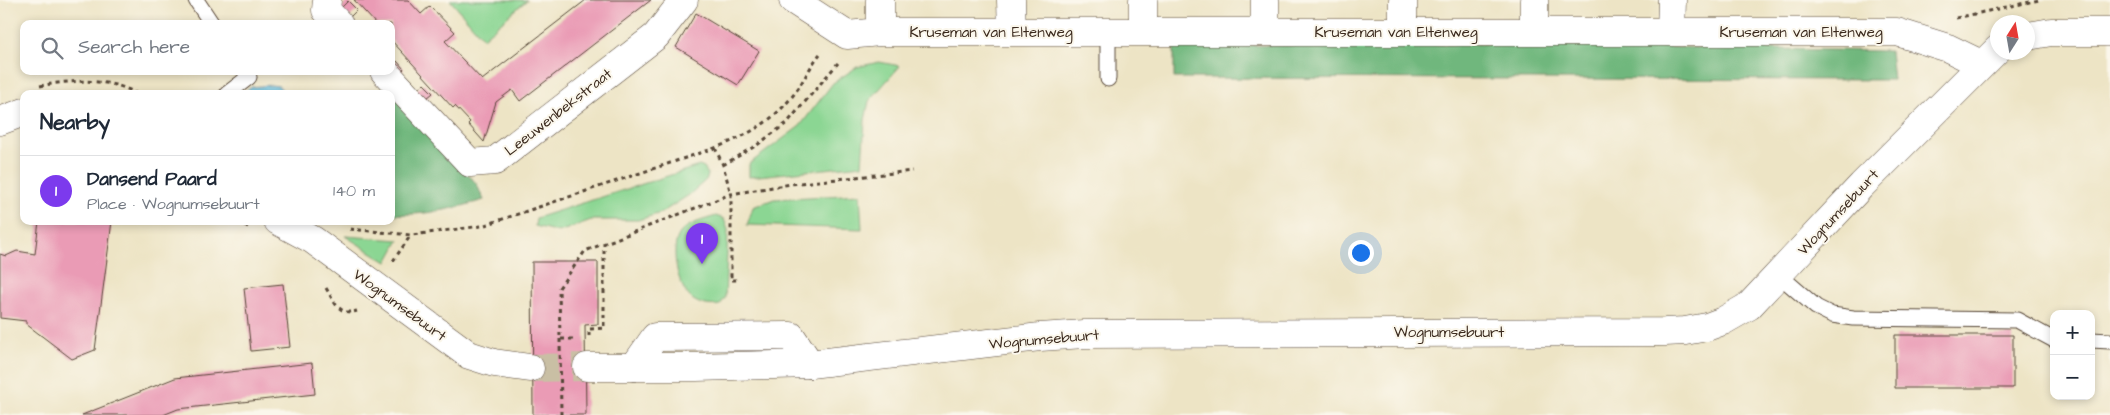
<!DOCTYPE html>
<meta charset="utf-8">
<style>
:root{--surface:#fff;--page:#f2f2f3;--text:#1f2937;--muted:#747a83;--line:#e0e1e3;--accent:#7c3aed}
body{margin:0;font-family:"Architects Daughter",sans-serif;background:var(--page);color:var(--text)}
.controls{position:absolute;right:15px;bottom:15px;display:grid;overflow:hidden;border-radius:10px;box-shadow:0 2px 8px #0003}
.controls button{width:45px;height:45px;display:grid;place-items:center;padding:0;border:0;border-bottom:1px solid var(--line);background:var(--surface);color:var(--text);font:25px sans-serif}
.compass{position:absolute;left:1990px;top:15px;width:45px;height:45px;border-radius:50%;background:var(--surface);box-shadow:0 2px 8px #0003;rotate:11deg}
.you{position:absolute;left:1360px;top:252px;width:18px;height:18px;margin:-12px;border:4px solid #fff;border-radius:50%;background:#1a73e8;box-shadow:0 0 0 8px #1a73e833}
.badge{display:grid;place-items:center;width:32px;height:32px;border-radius:50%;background:var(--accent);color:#fff;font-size:16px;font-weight:700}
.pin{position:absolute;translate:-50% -41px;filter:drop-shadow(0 1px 2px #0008)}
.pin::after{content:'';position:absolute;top:26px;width:18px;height:15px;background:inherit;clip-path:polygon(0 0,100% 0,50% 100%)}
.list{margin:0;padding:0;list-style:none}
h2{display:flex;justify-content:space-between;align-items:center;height:65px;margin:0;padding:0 20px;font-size:21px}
h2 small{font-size:16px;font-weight:400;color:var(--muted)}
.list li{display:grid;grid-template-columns:32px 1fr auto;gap:15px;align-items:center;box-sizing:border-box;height:70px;padding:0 20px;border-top:1px solid var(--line)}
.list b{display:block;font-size:19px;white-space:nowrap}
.list p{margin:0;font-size:16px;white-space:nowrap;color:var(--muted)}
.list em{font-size:16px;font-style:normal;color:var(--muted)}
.icon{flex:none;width:28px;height:28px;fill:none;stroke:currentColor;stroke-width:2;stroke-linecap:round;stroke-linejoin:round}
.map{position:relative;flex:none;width:2110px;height:415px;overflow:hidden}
.search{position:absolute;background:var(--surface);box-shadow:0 2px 8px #0003;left:20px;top:20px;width:375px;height:55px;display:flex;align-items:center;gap:12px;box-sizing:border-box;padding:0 18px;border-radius:10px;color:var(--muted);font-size:19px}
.panel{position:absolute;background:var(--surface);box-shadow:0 2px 8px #0003;left:20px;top:90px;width:375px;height:135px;border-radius:10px}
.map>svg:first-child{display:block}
.green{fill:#8bd693;stroke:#638058}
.forest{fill:#70b77d;stroke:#56704e}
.water{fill:#63bfe1;stroke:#4f7480}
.building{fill:#ea9bb5}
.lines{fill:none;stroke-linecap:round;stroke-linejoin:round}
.tertiary-tunnel{stroke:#c9bfa4;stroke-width:28;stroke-dasharray:28 14;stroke-linecap:butt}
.service-casing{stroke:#564637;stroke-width:17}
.minor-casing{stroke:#564637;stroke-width:29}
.tertiary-casing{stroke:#564637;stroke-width:29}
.path{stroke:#564637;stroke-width:3;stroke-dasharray:4 4;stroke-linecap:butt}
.service{stroke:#fff;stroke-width:15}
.minor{stroke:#fff;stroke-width:28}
.tertiary{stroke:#fff;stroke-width:28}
.path-bridge{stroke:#564637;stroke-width:3;stroke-dasharray:4 4;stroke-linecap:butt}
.labels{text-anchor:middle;stroke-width:4;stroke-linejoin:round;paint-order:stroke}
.street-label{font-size:15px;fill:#3b2a1e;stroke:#fbf7ec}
</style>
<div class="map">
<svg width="2110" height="415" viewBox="0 0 2110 415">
<rect width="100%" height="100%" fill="#fbf7ec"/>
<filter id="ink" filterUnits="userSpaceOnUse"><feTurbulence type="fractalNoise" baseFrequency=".02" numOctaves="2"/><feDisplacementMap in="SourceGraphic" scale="10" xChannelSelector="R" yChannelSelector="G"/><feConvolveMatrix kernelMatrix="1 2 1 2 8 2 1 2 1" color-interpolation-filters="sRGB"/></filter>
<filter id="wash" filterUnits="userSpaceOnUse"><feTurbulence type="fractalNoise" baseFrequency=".0096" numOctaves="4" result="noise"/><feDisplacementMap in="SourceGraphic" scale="20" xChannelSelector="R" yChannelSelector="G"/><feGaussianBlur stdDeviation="1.12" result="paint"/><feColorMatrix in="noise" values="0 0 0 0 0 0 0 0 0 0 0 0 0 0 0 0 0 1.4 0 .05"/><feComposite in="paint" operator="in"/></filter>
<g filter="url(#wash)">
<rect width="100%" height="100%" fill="#ede4c5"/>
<path class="green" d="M450,0H527L483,38Z
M879,62L900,66L869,101L865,120L862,165L749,177V164L800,126L833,83L857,67Z
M699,166L704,168L708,174L707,179L689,195L661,213L638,220H591L559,232L535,226L536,218Z
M860,194L862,229L747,225L753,207L774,199Z
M716,216L724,219L728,230L725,298L720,305C709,307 695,304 688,295C677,282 669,246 681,232C689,223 704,220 716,216Z
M345,236L399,240L387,262Z"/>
<path class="forest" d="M1494,44L1890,51L1893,80L1174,78V46Z
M385,85L476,183L484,200C453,209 424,216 391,214V94H376Z"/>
<path class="water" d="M271,85L279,86L285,94H242L252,87Z"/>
<g id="blocks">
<path class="building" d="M354,0H408L421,14L430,6L455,32L445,41L482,80L586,0H651L520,101L512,90L496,102L484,142L468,124L470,122L455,106L453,108L391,40V24H376Z
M348,1L357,10L349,18L340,9Z
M696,13L759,51L738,85L676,47Z
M397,61L404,69L397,76L391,66Z
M424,84L433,93L421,103L413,94Z
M39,221H112L95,350L72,359L26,324V321L0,318V254L6,256L17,251L35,254Z
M532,262H598V324L585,325L586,415H533Z
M283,284L290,347L251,351L244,288Z
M1895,335H2013V388H1895Z
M312,363L315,394L178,409L163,415H82L175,378Z"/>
</g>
</g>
<g filter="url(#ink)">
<use href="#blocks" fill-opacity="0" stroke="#564637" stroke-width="1"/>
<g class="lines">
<path class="tertiary-tunnel" d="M530,368L587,367"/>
<g class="service-casing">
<path id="service" d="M196,0L212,24
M1108,79V32
M227,94L249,77L245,71
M1779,275L1816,307L1832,315L1853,318L2017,320L2054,340
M2091,340L2110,341"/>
</g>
<g class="minor-casing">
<path id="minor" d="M327,0L326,10L339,24
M793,0L847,35L880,32H1897L1948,48L1981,64
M1011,0L1012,32
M1143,0V32
M1403,0V32
M1534,0V32
M880,32V0
M1265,32V0
M1671,32L1672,0
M384,71L470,163L495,161L656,36L684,0
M634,367L655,337L791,336L810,364"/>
</g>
<g class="tertiary-casing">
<path id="tertiary" d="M2028,36L2051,32H2110
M0,121L24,112
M278,221L313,240L469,355L494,363L530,368
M587,367H696L810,364L1040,337L1084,334L1665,332L1685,331L1707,327L1723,321L1749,306L1862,185L1998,49"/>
</g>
<path class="path" d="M1956,18L2039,0
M40,86C70,80 109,77 137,94
M715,148L723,165L731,194V280H740
M723,165L757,145L787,123L838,63
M238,221L248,227
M350,229L411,235L482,226L715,148C749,135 776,120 797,90C805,78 811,65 820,54
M393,261L411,235
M326,288C334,302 339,316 357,311
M589,336V329L604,328V244
M573,339H560L559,288L585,251L731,194L791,184L912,171"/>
<use href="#service" class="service"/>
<use href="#minor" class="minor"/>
<use href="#tertiary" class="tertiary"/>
<path class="path-bridge" d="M560,339L561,415"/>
</g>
</g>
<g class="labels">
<g class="street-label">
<text x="991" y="37">Kruseman van Eltenweg</text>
<text x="1396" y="37">Kruseman van Eltenweg</text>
<text x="1801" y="37">Kruseman van Eltenweg</text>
<text transform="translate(558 112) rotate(-38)" y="5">Leeuwenbekstraat</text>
<text transform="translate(1838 212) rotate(-47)" y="5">Wognumsebuurt</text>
<text transform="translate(400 305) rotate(36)" y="5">Wognumsebuurt</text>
<text x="1449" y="337">Wognumsebuurt</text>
<text transform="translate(1044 339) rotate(-5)" y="5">Wognumsebuurt</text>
</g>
</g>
</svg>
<div class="controls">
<button>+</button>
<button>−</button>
</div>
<svg class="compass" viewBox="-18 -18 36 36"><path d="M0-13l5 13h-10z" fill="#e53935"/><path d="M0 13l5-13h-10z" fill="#747a83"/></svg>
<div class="you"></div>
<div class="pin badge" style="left:702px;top:264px">1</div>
<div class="search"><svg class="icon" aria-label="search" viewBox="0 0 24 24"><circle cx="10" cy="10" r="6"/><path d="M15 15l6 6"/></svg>Search here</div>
<section class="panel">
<h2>Nearby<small></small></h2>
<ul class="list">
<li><span class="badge">1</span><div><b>Dansend Paard</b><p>Place · Wognumsebuurt</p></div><em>140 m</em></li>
</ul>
</section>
</div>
